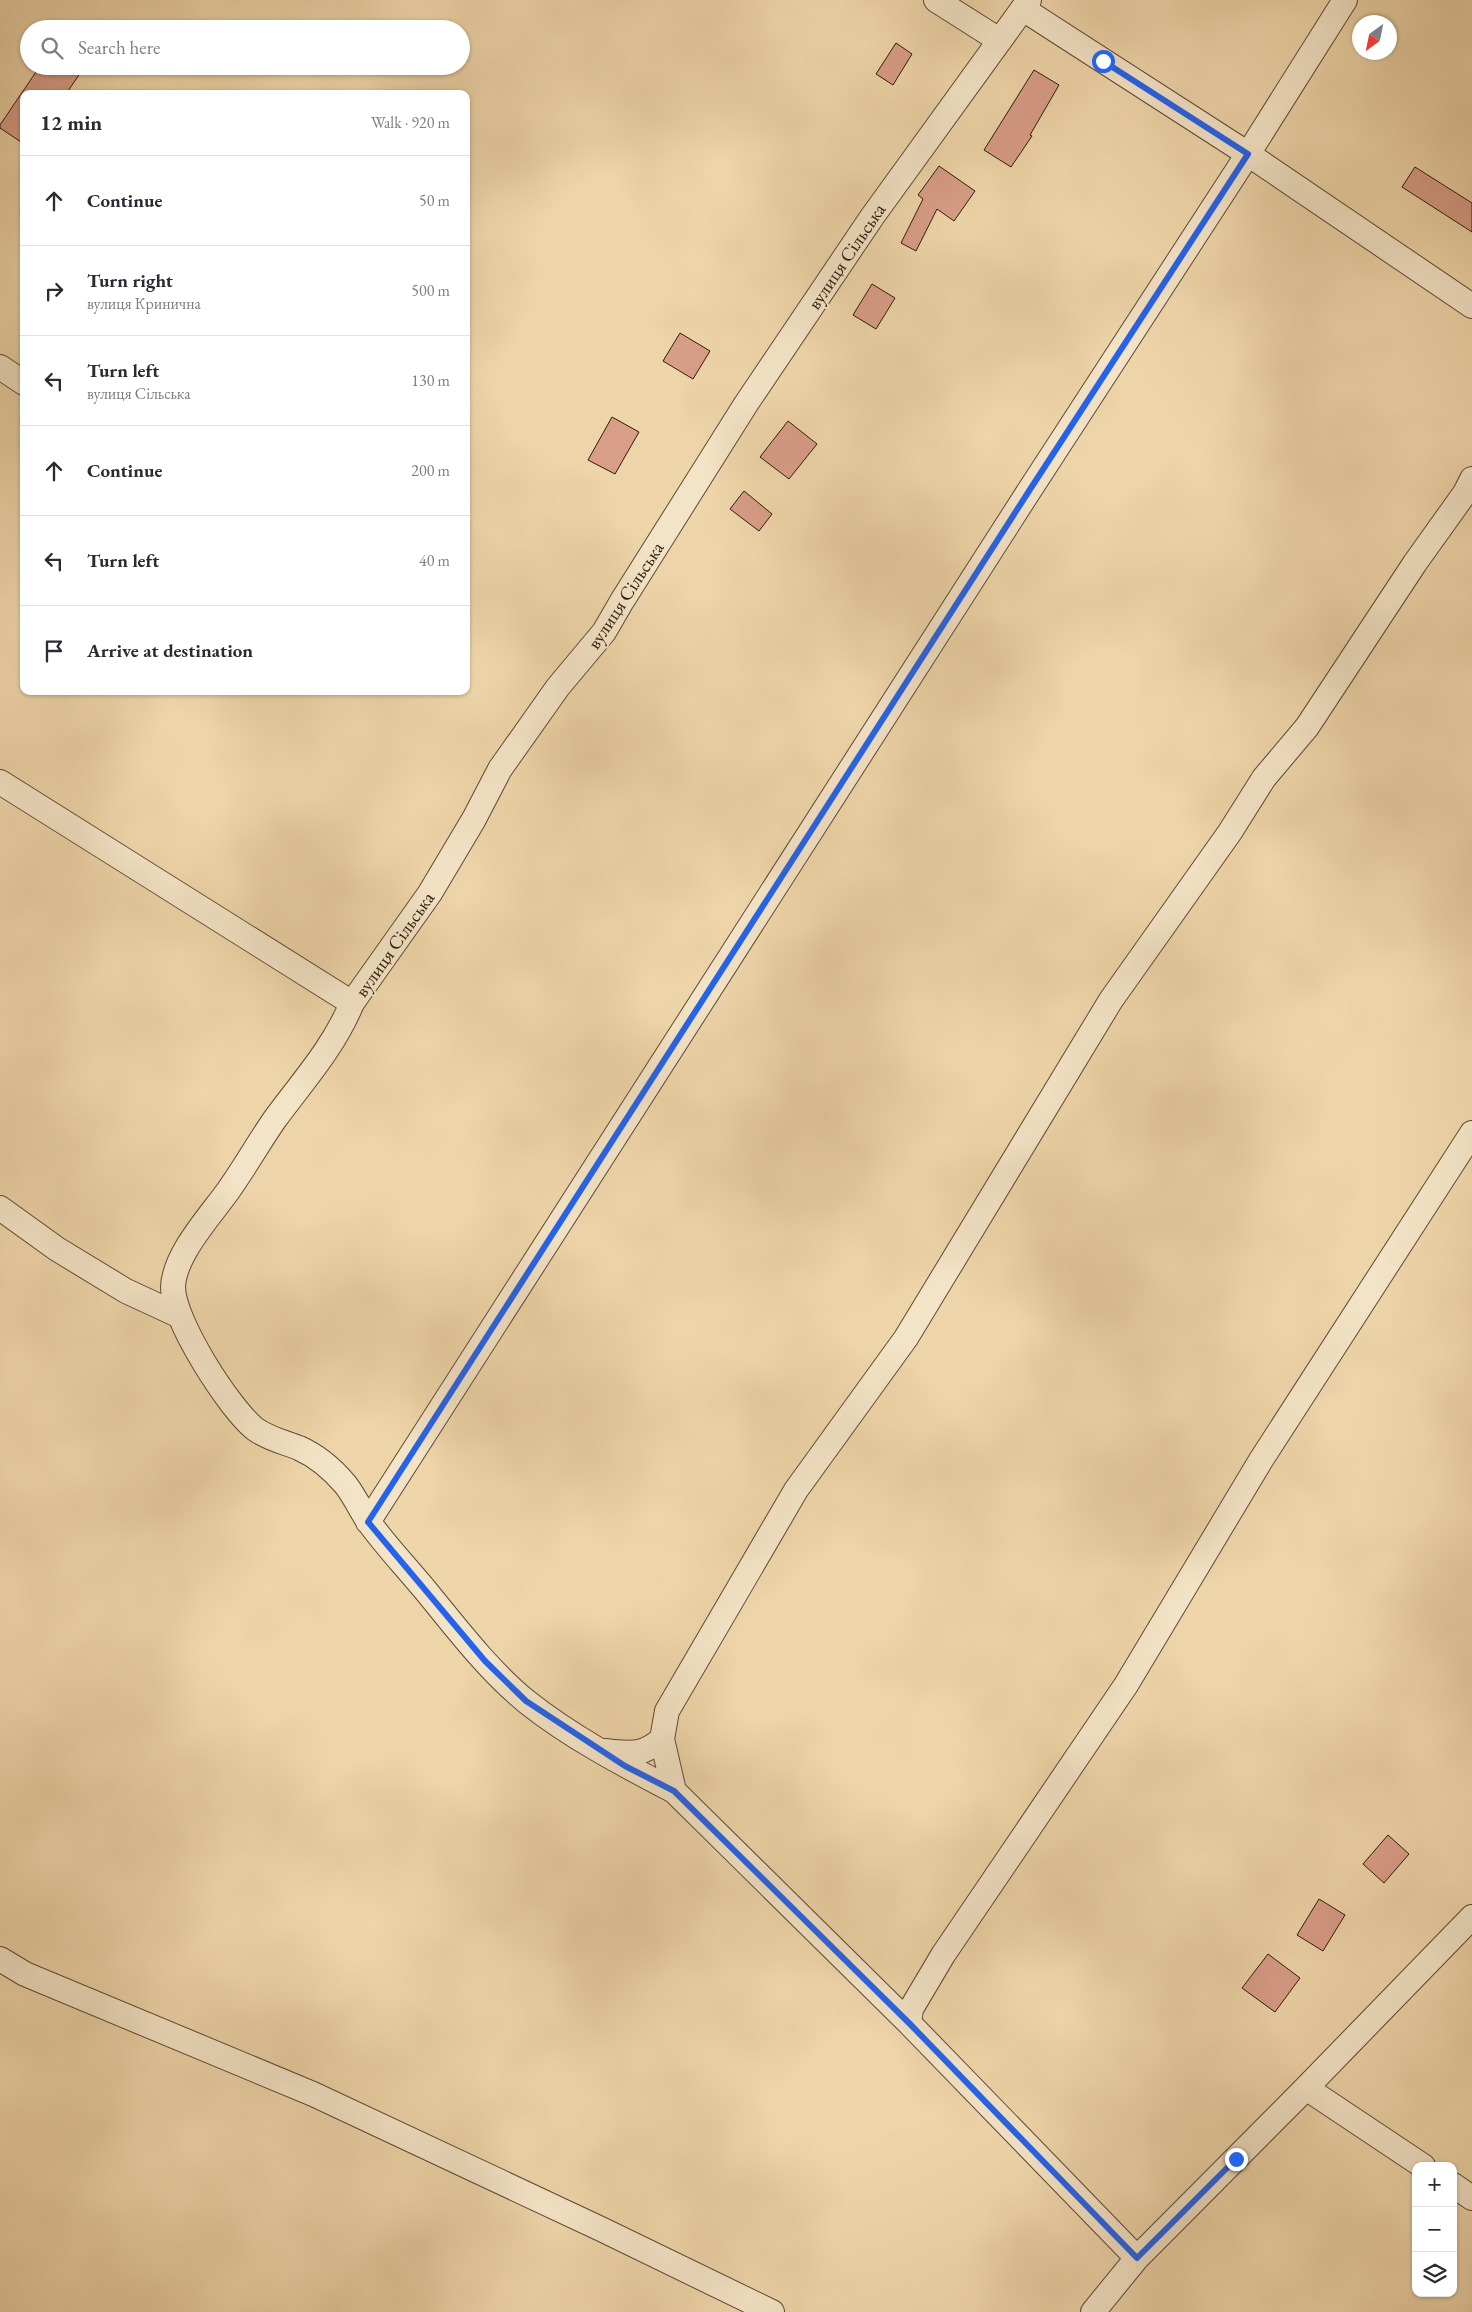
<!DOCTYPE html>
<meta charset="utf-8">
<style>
:root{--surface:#fff;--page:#f7f7f7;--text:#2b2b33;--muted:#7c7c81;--line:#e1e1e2}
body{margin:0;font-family:"EB Garamond",serif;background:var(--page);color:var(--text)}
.controls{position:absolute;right:15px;bottom:15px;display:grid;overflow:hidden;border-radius:10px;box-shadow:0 1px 4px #0004}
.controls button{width:45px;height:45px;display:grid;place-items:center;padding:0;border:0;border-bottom:1px solid var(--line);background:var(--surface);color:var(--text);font:25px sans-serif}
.compass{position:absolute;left:1352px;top:15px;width:45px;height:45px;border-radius:50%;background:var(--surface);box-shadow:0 1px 4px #0004;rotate:213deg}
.stop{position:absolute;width:15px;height:15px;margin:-11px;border:4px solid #2563eb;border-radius:50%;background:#fff}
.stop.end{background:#2563eb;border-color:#fff;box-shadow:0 1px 5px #0008}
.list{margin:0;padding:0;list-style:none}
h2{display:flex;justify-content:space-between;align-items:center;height:65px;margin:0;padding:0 20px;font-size:21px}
h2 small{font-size:16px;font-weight:400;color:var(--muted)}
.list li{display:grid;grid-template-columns:32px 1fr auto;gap:15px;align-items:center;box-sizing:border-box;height:90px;padding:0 20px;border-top:1px solid var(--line)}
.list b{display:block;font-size:19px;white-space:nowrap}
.list p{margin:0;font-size:16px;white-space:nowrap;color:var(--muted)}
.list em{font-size:16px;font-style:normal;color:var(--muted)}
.icon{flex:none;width:28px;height:28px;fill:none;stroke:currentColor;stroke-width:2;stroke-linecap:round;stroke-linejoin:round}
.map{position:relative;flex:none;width:1472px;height:2312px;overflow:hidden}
.search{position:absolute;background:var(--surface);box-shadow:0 1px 4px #0004;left:20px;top:20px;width:450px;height:55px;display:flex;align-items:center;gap:12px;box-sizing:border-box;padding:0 18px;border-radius:28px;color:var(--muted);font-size:19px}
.panel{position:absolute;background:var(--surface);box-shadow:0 1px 4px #0004;left:20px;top:90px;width:450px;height:605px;border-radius:10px}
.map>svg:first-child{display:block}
.building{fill:#d99e88;stroke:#2e190b}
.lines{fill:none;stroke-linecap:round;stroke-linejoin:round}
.minor-casing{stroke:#5e4832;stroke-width:26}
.minor{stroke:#f4e4c7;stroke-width:24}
.route{stroke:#2563eb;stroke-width:6}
.labels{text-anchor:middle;stroke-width:4;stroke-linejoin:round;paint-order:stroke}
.street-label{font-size:19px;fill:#2e190b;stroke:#f4e4c7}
</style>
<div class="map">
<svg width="1472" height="2312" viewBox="0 0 1472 2312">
<rect width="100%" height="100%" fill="#eed5a9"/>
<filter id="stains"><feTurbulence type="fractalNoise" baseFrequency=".004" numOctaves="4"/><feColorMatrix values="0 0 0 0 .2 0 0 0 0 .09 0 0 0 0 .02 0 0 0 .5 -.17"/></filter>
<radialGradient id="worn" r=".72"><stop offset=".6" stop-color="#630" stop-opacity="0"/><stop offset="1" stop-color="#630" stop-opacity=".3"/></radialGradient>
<path class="building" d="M896,43L912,54L893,85L876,74Z
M40,66H85L66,94H24V144L0,128V125Z
M1034,70L1059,85L1030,135L1032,136L1011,167L984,150Z
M939,166L975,191L954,221L937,209L916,251L901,243L923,199L918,195Z
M1415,167L1472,203V232L1402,187Z
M872,284L895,298L876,329L853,315Z
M680,333L710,351L693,379L663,361Z
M612,417L639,432L615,474L588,460Z
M788,421L817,444L789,479L760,457Z
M744,491L772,514L759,531L730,509Z
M1388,1835L1409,1854L1384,1883L1363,1864Z
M1319,1899L1345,1915L1323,1951L1297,1935Z
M1268,1954L1300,1978L1275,2012L1242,1988Z"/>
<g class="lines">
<g class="minor-casing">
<path id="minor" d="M936,0L999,40
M1023,9L1248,154L1472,306
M0,367L24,383
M0,782L352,1003
M0,1208L57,1249L126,1291L180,1316
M368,1522L1029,491L1248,154L1345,0
M604,1751C630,1753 641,1757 662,1739
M674,1791C624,1765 571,1737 527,1702C489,1671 457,1629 426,1591C407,1568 385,1545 368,1521C360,1509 354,1495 345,1484C333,1470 317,1456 299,1448C284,1442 269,1439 255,1429C229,1408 173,1321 173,1287C174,1255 210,1216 228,1191C245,1167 259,1142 275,1119C303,1081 334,1047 352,1003L430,893L474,819L500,769L558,687L604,632L622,601L746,404L872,217L1029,0
M0,1959L25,1974L313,2094L601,2229L772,2312
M909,2023L911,2009L943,1955L1126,1685L1261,1460L1472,1133
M1306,2088L1423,2166
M1453,2185L1472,2198
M1137,2258L909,2023L674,1791L662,1739L667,1711L796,1490L906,1338L1111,1000L1230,832L1264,778L1307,727L1415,563L1465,493L1472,479
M1093,2312L1137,2258L1306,2088L1472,1917"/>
</g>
<use href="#minor" class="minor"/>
</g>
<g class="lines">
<path class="route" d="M1103,61L1248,154L1029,491L368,1522L485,1661L526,1701L625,1766L674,1791L909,2023L1137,2258L1236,2159"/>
</g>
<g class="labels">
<g class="street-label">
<text transform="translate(846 256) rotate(-56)" y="7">вулиця Сільська</text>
<text transform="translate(625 595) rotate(-57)" y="7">вулиця Сільська</text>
<text transform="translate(394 944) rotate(-55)" y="7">вулиця Сільська</text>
</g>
</g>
<rect width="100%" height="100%" filter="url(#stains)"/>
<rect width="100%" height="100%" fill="url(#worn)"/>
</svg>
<div class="controls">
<button>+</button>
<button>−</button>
<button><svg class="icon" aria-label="layers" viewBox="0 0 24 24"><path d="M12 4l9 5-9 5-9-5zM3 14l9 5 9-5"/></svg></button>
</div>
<svg class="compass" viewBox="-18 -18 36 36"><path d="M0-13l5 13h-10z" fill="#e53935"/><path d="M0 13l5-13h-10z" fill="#7c7c81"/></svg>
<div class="stop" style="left:1103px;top:61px"></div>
<div class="stop end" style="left:1236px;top:2159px"></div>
<div class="search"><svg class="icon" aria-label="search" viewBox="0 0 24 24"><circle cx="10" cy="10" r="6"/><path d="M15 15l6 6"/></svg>Search here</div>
<section class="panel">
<h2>12 min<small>Walk · 920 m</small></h2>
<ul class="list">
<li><svg class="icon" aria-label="ahead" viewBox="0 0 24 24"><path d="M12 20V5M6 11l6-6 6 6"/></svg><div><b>Continue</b></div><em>50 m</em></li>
<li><svg class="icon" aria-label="right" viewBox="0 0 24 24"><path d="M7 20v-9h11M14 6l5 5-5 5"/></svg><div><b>Turn right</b><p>вулиця Кринична</p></div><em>500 m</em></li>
<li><svg class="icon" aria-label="left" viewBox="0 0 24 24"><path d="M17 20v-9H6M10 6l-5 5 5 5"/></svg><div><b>Turn left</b><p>вулиця Сільська</p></div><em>130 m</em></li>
<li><svg class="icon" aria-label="ahead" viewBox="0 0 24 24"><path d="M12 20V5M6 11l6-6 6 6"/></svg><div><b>Continue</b></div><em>200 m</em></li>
<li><svg class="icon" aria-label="left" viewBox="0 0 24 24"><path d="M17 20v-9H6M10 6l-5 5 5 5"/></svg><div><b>Turn left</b></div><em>40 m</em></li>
<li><svg class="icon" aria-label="arrive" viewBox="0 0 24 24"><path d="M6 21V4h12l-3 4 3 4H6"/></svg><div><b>Arrive at destination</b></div></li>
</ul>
</section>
</div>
